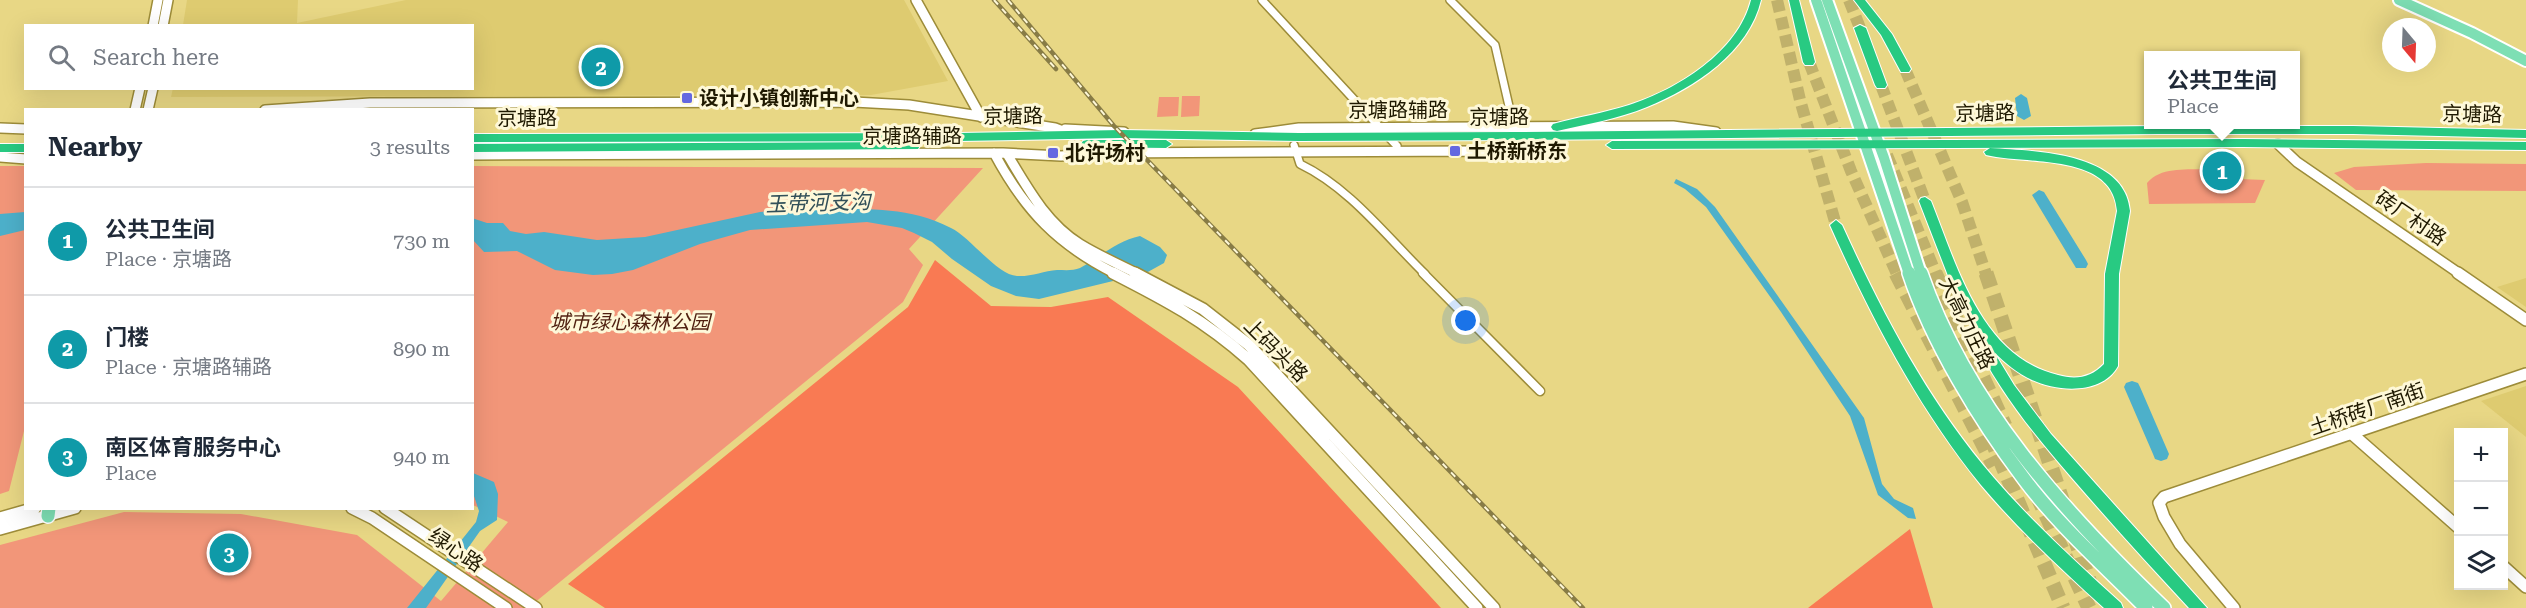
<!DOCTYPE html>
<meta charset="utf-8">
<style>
:root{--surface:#fff;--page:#f2f2f3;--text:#1f2937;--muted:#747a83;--line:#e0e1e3;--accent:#6468e1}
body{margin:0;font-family:"Roboto Serif","Noto Sans SC",serif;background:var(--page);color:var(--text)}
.controls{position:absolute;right:18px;bottom:18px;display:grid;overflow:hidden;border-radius:0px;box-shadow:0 6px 24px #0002}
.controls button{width:54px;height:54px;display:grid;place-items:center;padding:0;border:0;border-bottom:2px solid var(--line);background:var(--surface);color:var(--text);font:30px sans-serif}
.compass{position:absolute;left:2382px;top:18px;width:54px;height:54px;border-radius:50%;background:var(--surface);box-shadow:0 6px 24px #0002;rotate:161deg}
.you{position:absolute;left:1466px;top:321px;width:21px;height:21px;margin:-15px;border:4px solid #fff;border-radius:50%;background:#1a73e8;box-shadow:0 0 0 9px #1a73e833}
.badge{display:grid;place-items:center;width:39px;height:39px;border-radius:50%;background:var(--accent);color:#fff;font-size:20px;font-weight:700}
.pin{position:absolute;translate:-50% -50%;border:3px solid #fff;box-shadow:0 2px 6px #0006}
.popup{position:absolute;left:2144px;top:51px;width:156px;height:78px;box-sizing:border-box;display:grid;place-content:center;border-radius:0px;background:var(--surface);filter:drop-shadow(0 2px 4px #0005);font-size:20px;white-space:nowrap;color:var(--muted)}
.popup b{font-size:22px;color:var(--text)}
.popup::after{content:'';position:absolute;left:50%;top:100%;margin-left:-12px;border:12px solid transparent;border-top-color:var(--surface)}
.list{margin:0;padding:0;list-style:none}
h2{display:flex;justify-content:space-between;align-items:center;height:78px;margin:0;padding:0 24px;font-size:26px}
h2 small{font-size:20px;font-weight:400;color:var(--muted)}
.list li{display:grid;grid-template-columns:39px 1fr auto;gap:18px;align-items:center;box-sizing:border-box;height:108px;padding:0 24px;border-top:2px solid var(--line)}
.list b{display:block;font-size:22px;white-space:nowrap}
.list p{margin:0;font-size:20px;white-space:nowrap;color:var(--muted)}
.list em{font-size:20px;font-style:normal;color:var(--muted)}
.icon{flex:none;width:33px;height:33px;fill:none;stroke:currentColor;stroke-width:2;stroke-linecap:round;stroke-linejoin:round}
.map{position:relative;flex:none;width:2526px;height:608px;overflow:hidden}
.search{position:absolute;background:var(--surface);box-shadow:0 6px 24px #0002;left:24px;top:24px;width:450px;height:66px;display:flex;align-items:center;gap:15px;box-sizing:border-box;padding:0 21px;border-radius:0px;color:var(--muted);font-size:22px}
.panel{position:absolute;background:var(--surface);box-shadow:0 6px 24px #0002;left:24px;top:108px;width:450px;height:402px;border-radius:0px}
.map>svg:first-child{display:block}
.built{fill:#decb70}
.green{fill:#f29679}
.forest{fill:#f97a53}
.water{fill:#4db0ca}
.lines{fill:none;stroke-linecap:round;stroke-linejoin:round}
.river{fill:#4db0ca;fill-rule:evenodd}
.highway-tunnel-far1{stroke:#c0b16b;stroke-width:12;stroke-dasharray:12 6;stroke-linecap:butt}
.highway-tunnel{stroke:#c0b16b;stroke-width:15;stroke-dasharray:15 8;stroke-linecap:butt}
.street-far1-casing{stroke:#9d8c39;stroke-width:10}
.street-casing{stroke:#9d8c39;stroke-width:11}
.secondary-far1-casing{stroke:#9d8c39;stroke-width:12}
.secondary-casing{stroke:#9d8c39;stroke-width:14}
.primary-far1-casing{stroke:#fff;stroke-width:14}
.primary-casing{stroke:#fff;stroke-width:16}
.highway-casing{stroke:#fff;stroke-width:2}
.street-far1{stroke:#fff;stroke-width:7}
.street{stroke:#fff;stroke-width:8}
.secondary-far1{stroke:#fff;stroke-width:9}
.secondary{stroke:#fff;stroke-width:11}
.primary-far1{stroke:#7edfb4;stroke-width:10}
.primary{stroke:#7edfb4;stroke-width:13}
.highway{fill:#28ca82;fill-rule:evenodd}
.rail-casing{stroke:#887c46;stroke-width:4.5}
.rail{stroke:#fef8d8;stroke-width:2;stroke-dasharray:6;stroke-linecap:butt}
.poi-dot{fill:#6468e1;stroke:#fef8d8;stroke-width:2}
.labels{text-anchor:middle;stroke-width:6;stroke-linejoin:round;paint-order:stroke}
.poi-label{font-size:20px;font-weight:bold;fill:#1f1901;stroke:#fef8d8;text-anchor:start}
.street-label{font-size:20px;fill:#1f1901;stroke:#fef8d8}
.park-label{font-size:20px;font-style:italic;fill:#4f1f0f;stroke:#fef8d8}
.water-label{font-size:21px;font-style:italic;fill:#325059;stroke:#fef8d8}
</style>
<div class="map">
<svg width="2526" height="608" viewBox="0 0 2526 608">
<rect width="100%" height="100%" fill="#e8d785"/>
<path class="built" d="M187,0H298L297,23L406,0H904L948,81L871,95L171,97L173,88H472V26L183,25Z
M2526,278V307L2497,287Z
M2526,386V437L2481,401Z"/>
<path class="green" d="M1182,96H1200L1199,116L1181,117Z
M1159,97H1179L1178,116L1157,117Z
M2426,163L2526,164V191L2356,190L2334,173L2354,167Z
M0,166H25V427L9,491L0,494Z
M473,166L983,168L909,249L923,265L903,302L528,608H0V545L124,512L241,514L357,535L441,601L508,522L473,505Z
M2204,169L2208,175L2214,178L2265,180L2255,203L2149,204L2147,183C2161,167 2183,170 2204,169Z"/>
<path class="forest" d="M935,260L991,306L1051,307L1108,297L1238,387L1441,608H605L568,584L908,307Z
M1910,529L1933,608H1808Z"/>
<path class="water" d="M1676,179L1697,189L1715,207L1864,418L1882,484L1894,499L1913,508L1916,519L1908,518L1878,495L1850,416L1781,312L1706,207L1685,189L1674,183Z
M826,207C872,211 909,206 951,228C970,237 997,275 1017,276C1030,277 1044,271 1057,270C1065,270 1073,271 1080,268C1100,257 1117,241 1140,236L1160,247L1167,255L1164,263L1146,273L1039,299L1016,296L991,286L952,259L932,242L914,233L902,228L867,222L750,230L700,244L633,270L612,274L593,275L555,270L517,251L484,252L473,240L472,218L487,223H503L510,231L526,234L544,232L597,240L645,237L760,212Z
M25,212V230L0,236V214Z
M473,473L494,482L498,494L497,520L480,531L426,608H407L476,522L479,511L473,493Z"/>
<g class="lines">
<path class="river" d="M2021,94L2027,98L2031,116L2024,120L2017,116L2015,98Z
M2039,190L2044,192L2086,260L2088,264L2086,268H2076L2032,195Z
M2132,381L2138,383L2140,387L2169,454L2167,459L2161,461L2155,459L2153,454L2124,387L2126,383Z"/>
<path class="highway-tunnel-far1" d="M1777,0L1800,100L1836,225
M1849,0L1860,28
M1809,62L1851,171L1897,274
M1905,69L1962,202L1986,274
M1881,85L1925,201
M1872,151L1899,217
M1887,155L1936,274"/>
<path class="highway-tunnel" d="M1896,273L1994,466
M1935,273L2005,426
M1986,273L2092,589
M1990,436L2063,608
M2017,452L2089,608"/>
<g class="street-far1-casing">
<path id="street-far1" d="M1262,0L1397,146
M1450,0L1495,45L1514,128
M1294,145L1300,164C1350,188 1386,236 1425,274"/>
</g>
<g class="street-casing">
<path id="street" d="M1423,273L1540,391"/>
</g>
<g class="secondary-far1-casing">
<path id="secondary-far1" d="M916,0L981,117
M153,26L158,0
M163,26L168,0
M135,110L140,88
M148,110L153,88
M265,110L370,103L854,102L909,105L1055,128L1074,135
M0,128L26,129
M1065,129L1124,132
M1255,134L1299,128L1673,126L1716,132
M2278,144L2297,162L2460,274
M994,153C1025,211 1058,245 1116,274
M1007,154C1027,187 1046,223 1080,244C1098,255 1118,264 1138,274
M472,155L1003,153L1061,156L1105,153L1474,151L1509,153L1530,145
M0,157L26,159"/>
</g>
<g class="secondary-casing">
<path id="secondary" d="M1113,273C1166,300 1204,320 1249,360L1477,608
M1135,273L1203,309L1249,345L1494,608
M2458,273L2526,320
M2351,433L2458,527
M352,508L372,518L506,608
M385,508L536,608
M0,518L35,508
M0,529L75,508
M2504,567L2526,587
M2234,608L2180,544L2164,517L2159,503L2164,497L2526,374"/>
</g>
<g class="primary-far1-casing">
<path id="primary-far1" d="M1816,0L1909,274
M1827,0L1884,158L1921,274
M2399,0L2472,33L2526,61"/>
</g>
<g class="primary-casing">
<path id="primary" d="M1909,273C1932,342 1980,421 2024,479C2059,526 2105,566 2146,608
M1921,273C1967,406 2064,512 2164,608
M48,516L49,508"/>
</g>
<g class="highway-casing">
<path id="highway" d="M1751,0H1761C1749,52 1694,88 1647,107C1618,119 1587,124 1557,131L1553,130L1551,127L1553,124C1578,117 1604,113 1629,105C1678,89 1738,52 1751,0Z
M1789,0H1799L1815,62L1813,65H1805L1803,62Z
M1854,0H1865L1892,34L1911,69L1909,72H1901L1881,35Z
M1860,25L1866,28L1887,85L1885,88H1877L1875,85L1854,28Z
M2158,126H2353L2526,130V138L2353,134H2158L1517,140L1299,141L1121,138L959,141L472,142V134L959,133L1121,130L1299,133L1517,132Z
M2243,139L2526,142V150L2243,147L1612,149L1606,145L1612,141Z
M1087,140H1166L1172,144L1166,148L1083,147L1081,144L1083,141Z
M914,142L918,143L920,146L918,149L472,152V144Z
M0,144H26V152H0Z
M1990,148C2035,151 2125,152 2130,211L2119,274L2118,366C2102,395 2058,392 2032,380C2017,373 2005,363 1994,352L2014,385L2051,434L2207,608H2189C2149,565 2110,522 2072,478C2033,433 1997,389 1972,335L1977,330L1952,286L1919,201L1921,198L1925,197L1931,201C1957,266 1981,357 2058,375C2075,380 2091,378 2104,364L2105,274L2117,211C2113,152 2025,165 1986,155L1984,152Z
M1836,220L1842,225C1883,315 1929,403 1994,478C2033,523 2077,563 2121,603L2123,608H2104C2061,569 2018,529 1981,485C1917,406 1871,317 1830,225Z"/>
</g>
<use href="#street-far1" class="street-far1"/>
<use href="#street" class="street"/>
<use href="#secondary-far1" class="secondary-far1"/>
<use href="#secondary" class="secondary"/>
<use href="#primary-far1" class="primary-far1"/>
<use href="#primary" class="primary"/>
<use href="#highway" class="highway"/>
<g class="rail-casing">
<path id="rail" d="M994,0L1056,69
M1008,0L1114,126L1583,608"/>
</g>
<use href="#rail" class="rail"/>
</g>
<g class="poi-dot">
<rect x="681" y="92" width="12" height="12" rx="3"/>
<rect x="1449" y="145" width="12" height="12" rx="3"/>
<rect x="1047" y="147" width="12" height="12" rx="3"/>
</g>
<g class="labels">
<g class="poi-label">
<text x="699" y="105">设计小镇创新中心</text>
<text x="1467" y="158">土桥新桥东</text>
<text x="1065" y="160">北许场村</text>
</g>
<g class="street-label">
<text x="1398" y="117">京塘路辅路</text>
<text transform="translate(1985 113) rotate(-1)" y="7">京塘路</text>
<text transform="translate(2472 114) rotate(1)" y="7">京塘路</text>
<text transform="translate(1013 116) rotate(-1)" y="7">京塘路</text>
<text x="1499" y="124">京塘路</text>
<text x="527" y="125">京塘路</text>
<text x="912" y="143">京塘路辅路</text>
<text transform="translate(2411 218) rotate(34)" y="7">砖厂村路</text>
<text transform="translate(1967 323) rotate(64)" y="7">大高力庄路</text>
<text transform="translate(1276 350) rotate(45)" y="7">上码头路</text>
<text transform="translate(2367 409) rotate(-19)" y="7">土桥砖厂南街</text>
<text transform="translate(456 550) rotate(34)" y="7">绿心路</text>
</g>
<g class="park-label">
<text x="630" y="329">城市绿心森林公园</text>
</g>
<g class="water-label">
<text transform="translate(818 203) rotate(-2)" y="7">玉带河支沟</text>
</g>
</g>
</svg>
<div class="controls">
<button>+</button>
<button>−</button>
<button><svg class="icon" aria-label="layers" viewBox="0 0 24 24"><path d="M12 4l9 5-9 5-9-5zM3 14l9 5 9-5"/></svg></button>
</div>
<svg class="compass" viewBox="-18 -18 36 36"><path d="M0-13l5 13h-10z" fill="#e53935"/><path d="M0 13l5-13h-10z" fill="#747a83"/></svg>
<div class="you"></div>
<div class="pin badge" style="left:2222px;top:171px;background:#0f9aa8">1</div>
<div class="popup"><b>公共卫生间</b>Place</div>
<div class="pin badge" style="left:601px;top:67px;background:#0f9aa8">2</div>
<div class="pin badge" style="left:229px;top:553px;background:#0f9aa8">3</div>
<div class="search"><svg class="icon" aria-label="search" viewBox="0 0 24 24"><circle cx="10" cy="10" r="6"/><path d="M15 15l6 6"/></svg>Search here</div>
<section class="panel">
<h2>Nearby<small>3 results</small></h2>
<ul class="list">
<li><span class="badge" style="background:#0f9aa8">1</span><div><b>公共卫生间</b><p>Place · 京塘路</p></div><em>730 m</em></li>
<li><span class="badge" style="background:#0f9aa8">2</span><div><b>门楼</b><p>Place · 京塘路辅路</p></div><em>890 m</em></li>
<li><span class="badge" style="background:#0f9aa8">3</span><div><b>南区体育服务中心</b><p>Place</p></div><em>940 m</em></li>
</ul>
</section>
</div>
